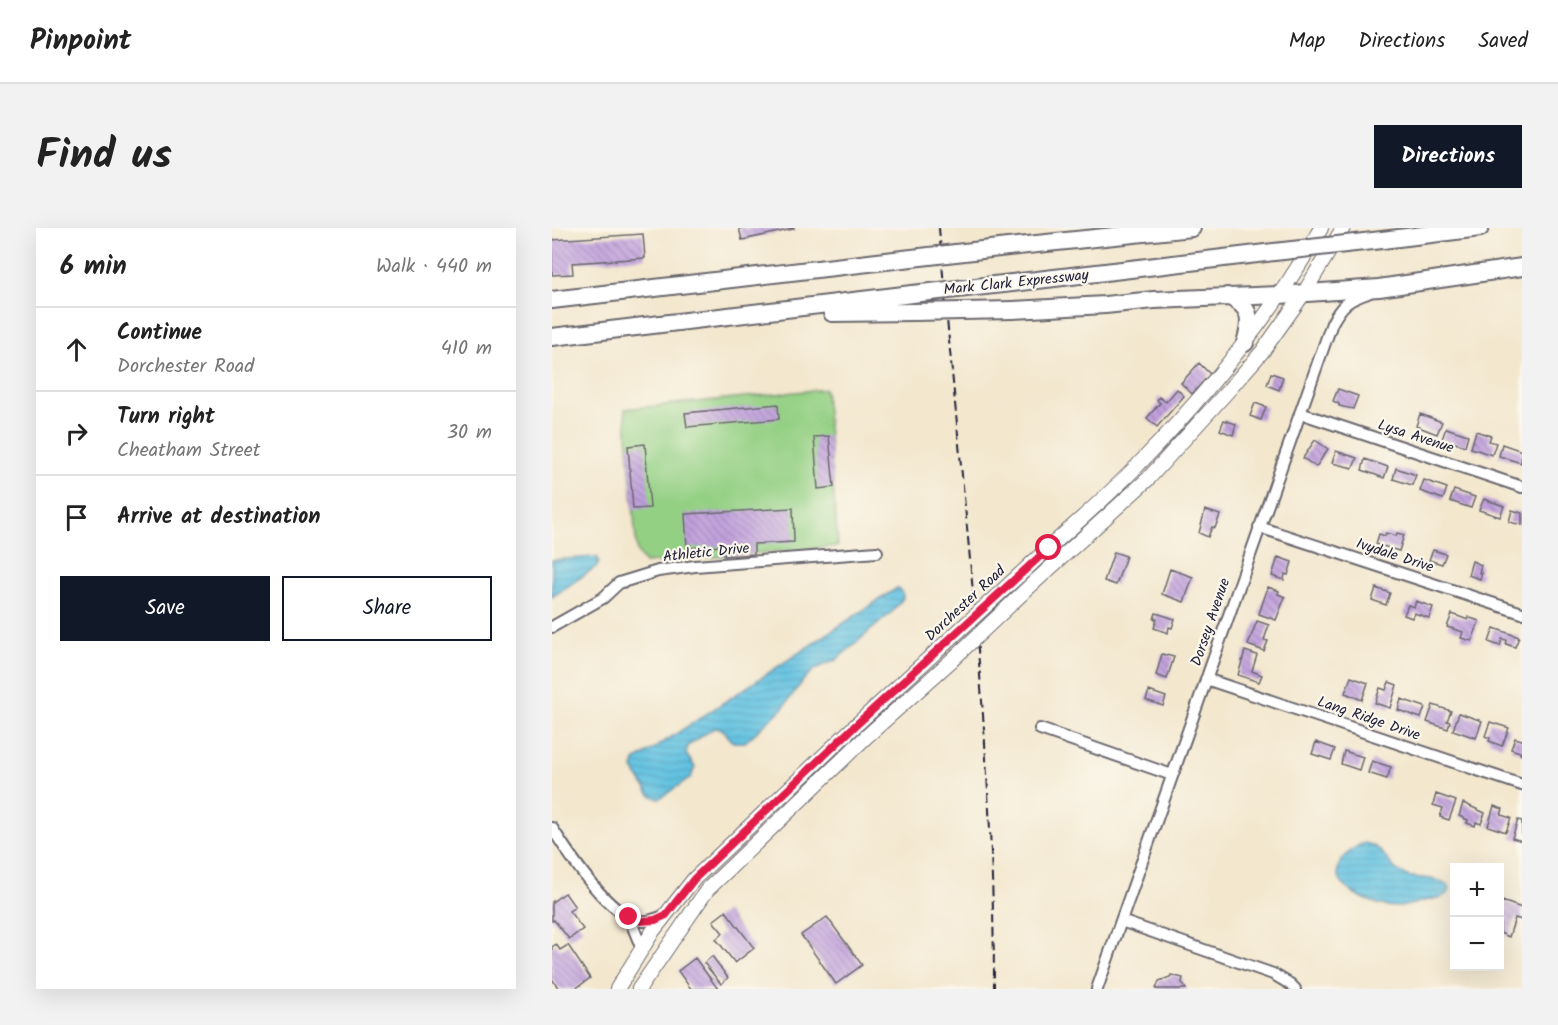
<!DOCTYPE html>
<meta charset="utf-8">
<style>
:root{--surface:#fff;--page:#f2f2f2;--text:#222;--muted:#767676;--line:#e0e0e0;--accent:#111827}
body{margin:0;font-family:Kalam,sans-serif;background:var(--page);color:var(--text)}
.controls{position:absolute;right:18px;bottom:18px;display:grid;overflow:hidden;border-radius:0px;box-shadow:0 6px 24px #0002}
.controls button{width:54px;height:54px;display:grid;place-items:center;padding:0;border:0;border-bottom:2px solid var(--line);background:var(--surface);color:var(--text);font:30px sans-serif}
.stop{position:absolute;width:18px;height:18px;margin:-14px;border:4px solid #e11d48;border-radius:50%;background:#fff}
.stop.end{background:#e11d48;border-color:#fff;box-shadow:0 2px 6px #0008}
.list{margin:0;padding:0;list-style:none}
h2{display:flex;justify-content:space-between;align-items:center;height:78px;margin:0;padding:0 24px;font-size:26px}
h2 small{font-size:20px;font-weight:400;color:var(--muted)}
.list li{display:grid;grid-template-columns:39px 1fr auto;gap:18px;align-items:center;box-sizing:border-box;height:84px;padding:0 24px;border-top:2px solid var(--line)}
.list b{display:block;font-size:22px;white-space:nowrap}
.list p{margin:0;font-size:20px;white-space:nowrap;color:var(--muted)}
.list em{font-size:20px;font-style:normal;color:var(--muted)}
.actions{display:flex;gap:12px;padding:18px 24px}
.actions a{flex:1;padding:14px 0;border:2px solid var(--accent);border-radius:0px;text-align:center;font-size:21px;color:var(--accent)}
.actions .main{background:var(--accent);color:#fff}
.icon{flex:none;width:33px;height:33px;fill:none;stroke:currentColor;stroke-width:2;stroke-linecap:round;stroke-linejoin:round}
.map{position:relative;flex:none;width:970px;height:761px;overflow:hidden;border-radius:0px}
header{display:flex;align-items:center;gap:36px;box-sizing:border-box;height:84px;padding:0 30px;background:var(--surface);border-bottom:2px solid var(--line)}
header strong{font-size:28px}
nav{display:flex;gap:33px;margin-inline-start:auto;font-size:21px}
.intro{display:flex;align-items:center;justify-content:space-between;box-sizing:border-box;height:144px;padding:0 36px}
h1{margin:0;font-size:42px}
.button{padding:15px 27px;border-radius:0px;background:var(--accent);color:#fff;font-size:21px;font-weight:700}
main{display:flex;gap:36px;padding:0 36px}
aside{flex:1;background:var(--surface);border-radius:0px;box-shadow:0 6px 24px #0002}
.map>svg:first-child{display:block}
.garden{fill:#94d084;stroke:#5b7960;stroke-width:1.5}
.water{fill:url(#water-rules);stroke:#42728e;stroke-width:1.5}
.building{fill:url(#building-back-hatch)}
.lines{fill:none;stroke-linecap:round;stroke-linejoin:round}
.minor-casing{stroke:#6b676e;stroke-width:14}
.major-casing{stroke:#6b676e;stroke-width:16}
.highway-casing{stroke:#6b676e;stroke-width:20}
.minor{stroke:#fff;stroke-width:10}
.major{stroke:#fff;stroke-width:14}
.highway{stroke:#fff;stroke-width:16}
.rail{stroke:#22223b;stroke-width:2;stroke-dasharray:9 4.5;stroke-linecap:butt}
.major-bridge-casing{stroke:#6b676e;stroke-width:16;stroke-linecap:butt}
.highway-bridge-casing{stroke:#6b676e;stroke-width:20;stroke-linecap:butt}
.major-bridge{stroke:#fff;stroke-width:14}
.highway-bridge{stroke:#fff;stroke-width:16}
.route{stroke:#e11d48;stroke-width:8}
.labels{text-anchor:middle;stroke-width:4.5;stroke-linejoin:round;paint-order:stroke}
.street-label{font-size:15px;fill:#22223b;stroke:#fbf7ec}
</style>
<header>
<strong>Pinpoint</strong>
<nav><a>Map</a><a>Directions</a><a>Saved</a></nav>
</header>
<div class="intro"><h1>Find us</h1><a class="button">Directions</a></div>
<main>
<aside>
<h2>6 min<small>Walk · 440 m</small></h2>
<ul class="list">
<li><svg class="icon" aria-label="ahead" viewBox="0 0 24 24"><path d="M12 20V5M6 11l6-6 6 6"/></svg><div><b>Continue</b><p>Dorchester Road</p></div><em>410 m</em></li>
<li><svg class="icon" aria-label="right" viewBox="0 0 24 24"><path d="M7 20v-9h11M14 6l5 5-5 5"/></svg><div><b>Turn right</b><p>Cheatham Street</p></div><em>30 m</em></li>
<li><svg class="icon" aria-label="arrive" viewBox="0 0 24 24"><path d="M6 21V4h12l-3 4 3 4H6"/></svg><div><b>Arrive at destination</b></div></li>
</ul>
<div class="actions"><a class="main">Save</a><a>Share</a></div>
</aside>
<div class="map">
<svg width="970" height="761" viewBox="0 0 970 761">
<defs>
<pattern id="water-rules" width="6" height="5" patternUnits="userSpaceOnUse" patternTransform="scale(1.5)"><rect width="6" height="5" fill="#62c2e1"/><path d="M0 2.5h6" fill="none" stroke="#55a6c2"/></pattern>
<pattern id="building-back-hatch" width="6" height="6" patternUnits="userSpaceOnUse" patternTransform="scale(1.5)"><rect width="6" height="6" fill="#c1a1dd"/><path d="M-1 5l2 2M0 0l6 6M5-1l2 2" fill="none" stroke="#9c83b4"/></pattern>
</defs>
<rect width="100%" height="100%" fill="#fbf7ec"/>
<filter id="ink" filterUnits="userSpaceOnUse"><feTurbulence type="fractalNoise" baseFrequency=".0167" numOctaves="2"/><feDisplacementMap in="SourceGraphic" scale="12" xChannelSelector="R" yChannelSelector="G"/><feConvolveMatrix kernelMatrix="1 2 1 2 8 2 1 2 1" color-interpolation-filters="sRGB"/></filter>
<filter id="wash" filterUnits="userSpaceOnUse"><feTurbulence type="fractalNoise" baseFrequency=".008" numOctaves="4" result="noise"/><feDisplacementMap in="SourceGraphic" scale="24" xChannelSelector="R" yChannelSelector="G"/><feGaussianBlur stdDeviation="1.35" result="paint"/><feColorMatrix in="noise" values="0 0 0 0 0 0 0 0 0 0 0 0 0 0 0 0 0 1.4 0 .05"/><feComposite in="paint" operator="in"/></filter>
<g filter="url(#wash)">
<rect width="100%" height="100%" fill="#f3e7ce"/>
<path class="garden" d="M273,161L286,318L93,335L85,324L73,181Z"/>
<path class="water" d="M44,329L46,330L47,335L44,339L0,369V332Z
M345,360L350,363L351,370L341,383L284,432L265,440L253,450L230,481L193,514H181L170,501L162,500L136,518L134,526L143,539L139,549L107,571L98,567L81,541L83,533Z
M813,615C836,621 833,638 853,647C869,654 882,645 898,660C896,670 885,670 876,672C864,675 847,681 835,678C815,675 770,655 791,631C797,623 803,618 813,615Z"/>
<g id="blocks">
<path class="building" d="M187,0H242V1L190,12Z
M91,6L93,30L20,35L21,46L0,47V12Z
M647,135L658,146L640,166L629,155Z
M719,145L731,149L727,162L715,157Z
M625,161L632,168L605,199L595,190L608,175L605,172L607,169L614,174Z
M786,161L806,168L801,181L787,178V176L781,173Z
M703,175L714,179L709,192L698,188Z
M226,176L227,191L135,199L133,185Z
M868,186L890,194L885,206L864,198Z
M672,192L684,196L681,207L668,202Z
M894,200L916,207L913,218L890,211Z
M924,203L939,208L937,213L944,215L940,227L919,220Z
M277,208L282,259L266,261L262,209Z
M763,212L776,221L764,239L751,230Z
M93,216L98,280L81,281L76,218Z
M950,216L970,223L969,235L947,228Z
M784,223L805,230L801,240L780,235Z
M813,231L836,239L832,250L810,242Z
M844,240L864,247L860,257L841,251Z
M872,252L895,260L891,271L868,263Z
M902,262L923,269L919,280L898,273Z
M932,271L952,278L948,289L927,282Z
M241,280L242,314L202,316V326L172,328V318L135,320L133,286Z
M653,282L668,287L663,300L660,299L656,309L647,305Z
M960,282L970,285V297L957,294Z
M834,305L844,308L845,305L852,307L847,323L824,316L827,306L833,308Z
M881,322L894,326L890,336L877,332Z
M562,324L574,328L564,357L552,353Z
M726,329L740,334L736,347L733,346L732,352L720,348Z
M920,333L929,337L927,345H930L928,351L916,347Z
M618,341L641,349L632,374L610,366Z
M716,359L727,363L726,366L733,369L724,392L707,386Z
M824,360L838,365L834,377L820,372Z
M864,373L881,379L877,390L862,385L860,390L852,387L856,377L862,379Z
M604,385L623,391L620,400L617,399L616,405L602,400L605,391H602Z
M900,386L916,392V389L927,393L920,413L909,410L911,404L895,399Z
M705,393L717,397L712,412L716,413L712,423L696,417Z
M942,400L967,409L963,419L954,416L955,412L950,411L948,418L937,414Z
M693,423L705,427L700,443L710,447L707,454L686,447Z
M610,426L622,429L615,451L604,447Z
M799,449L816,455L810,472L793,465Z
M837,454L845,457L838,480L823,475L828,460L834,462Z
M597,463L614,469L611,478L594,472Z
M849,471L873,479L869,490L846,482Z
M881,477L899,483L895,493L898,494L896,501L875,494Z
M907,485L930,493L924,510L901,502Z
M938,494L957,500L950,518L937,513L938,510L933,508Z
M963,510L970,512V527L968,526V524L959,521Z
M764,514L783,521L779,532L760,526Z
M792,523L811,529L807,542L789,536Z
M820,533L839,539L835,551L816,545Z
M884,566L904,573L897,592L888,589L891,580L881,577Z
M911,575L933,585L929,596L924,594L923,598L915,595L916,592L907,588Z
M942,578L951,581L949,587L959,590L954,604L936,598Z
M966,592L970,593V613L960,610Z
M13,665L23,679L17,683L31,701L17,711L2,692L0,693V674Z
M950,673L970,680V692L963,690L957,709L948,705V680Z
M174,683L202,720L183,735L164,711L171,705L161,693Z
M275,689L310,737L284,756L249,707Z
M4,716L8,722L16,717L38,750L23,761H7L0,751V719Z
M160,728L176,750L169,756L152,735Z
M143,730L166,761H139L126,743Z
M619,747L631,750L630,754L634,761H604L607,753L618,749Z"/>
</g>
</g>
<g filter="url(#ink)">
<use href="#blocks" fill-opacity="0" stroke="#6b676e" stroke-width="1.5"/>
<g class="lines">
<g class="minor-casing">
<path id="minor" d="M748,185L970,259
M707,299L970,385
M0,399L51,370L67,355L106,343L143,338L325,324
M654,451L970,557
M488,501L620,547
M0,600C16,625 58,691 90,693C97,694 105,690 112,688
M77,689L90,721
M569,693L721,746L738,756L743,761
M545,761L780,95C790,76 796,72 816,65"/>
</g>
<g class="major-casing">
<path id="major" d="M475,340C511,306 550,274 585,238C655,166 720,88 769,0
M477,359L596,251L674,165L710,124L752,65L791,0
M65,761L101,703L142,651L304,497L399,410
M87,761L155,662L314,509L400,432"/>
</g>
<g class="highway-casing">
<path id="highway" d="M830,12L928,0
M456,19L640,0
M460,55L722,24
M675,68C700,78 700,92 693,115
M0,72L351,31
M461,82L553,77L602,72L727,67L827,60L970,39
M280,85L361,84
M0,109L360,66"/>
</g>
<use href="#minor" class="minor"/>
<use href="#major" class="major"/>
<use href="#highway" class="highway"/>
<path class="rail" d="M387,0C408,254 442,506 442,761"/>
<g class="major-bridge-casing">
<path id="major-bridge" d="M399,410L475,340
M400,432L477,359"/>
</g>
<g class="highway-bridge-casing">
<path id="highway-bridge" d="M722,24L830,12
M351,31L456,19
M360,66L460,55
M361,84L461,82"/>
</g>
<use href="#major-bridge" class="major-bridge"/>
<use href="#highway-bridge" class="highway-bridge"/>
</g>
</g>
<g class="lines" filter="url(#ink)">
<path class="route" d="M77,689L89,693L103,692L114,687L142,651L304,497L497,320"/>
</g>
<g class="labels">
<g class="street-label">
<text transform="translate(464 54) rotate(-6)" y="5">Mark Clark Expressway</text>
<text transform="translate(864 208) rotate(18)" y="5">Lysa Avenue</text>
<text transform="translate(154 324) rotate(-6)" y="5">Athletic Drive</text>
<text transform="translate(843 327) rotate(18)" y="5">Ivydale Drive</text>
<text transform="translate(413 375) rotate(-43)" y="5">Dorchester Road</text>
<text transform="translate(658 394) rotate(-71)" y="5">Dorsey Avenue</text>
<text transform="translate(817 490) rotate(19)" y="5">Lang Ridge Drive</text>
</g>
</g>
</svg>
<div class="controls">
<button>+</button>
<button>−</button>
</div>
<div class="stop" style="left:497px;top:320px"></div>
<div class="stop end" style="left:77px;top:689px"></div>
</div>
</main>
